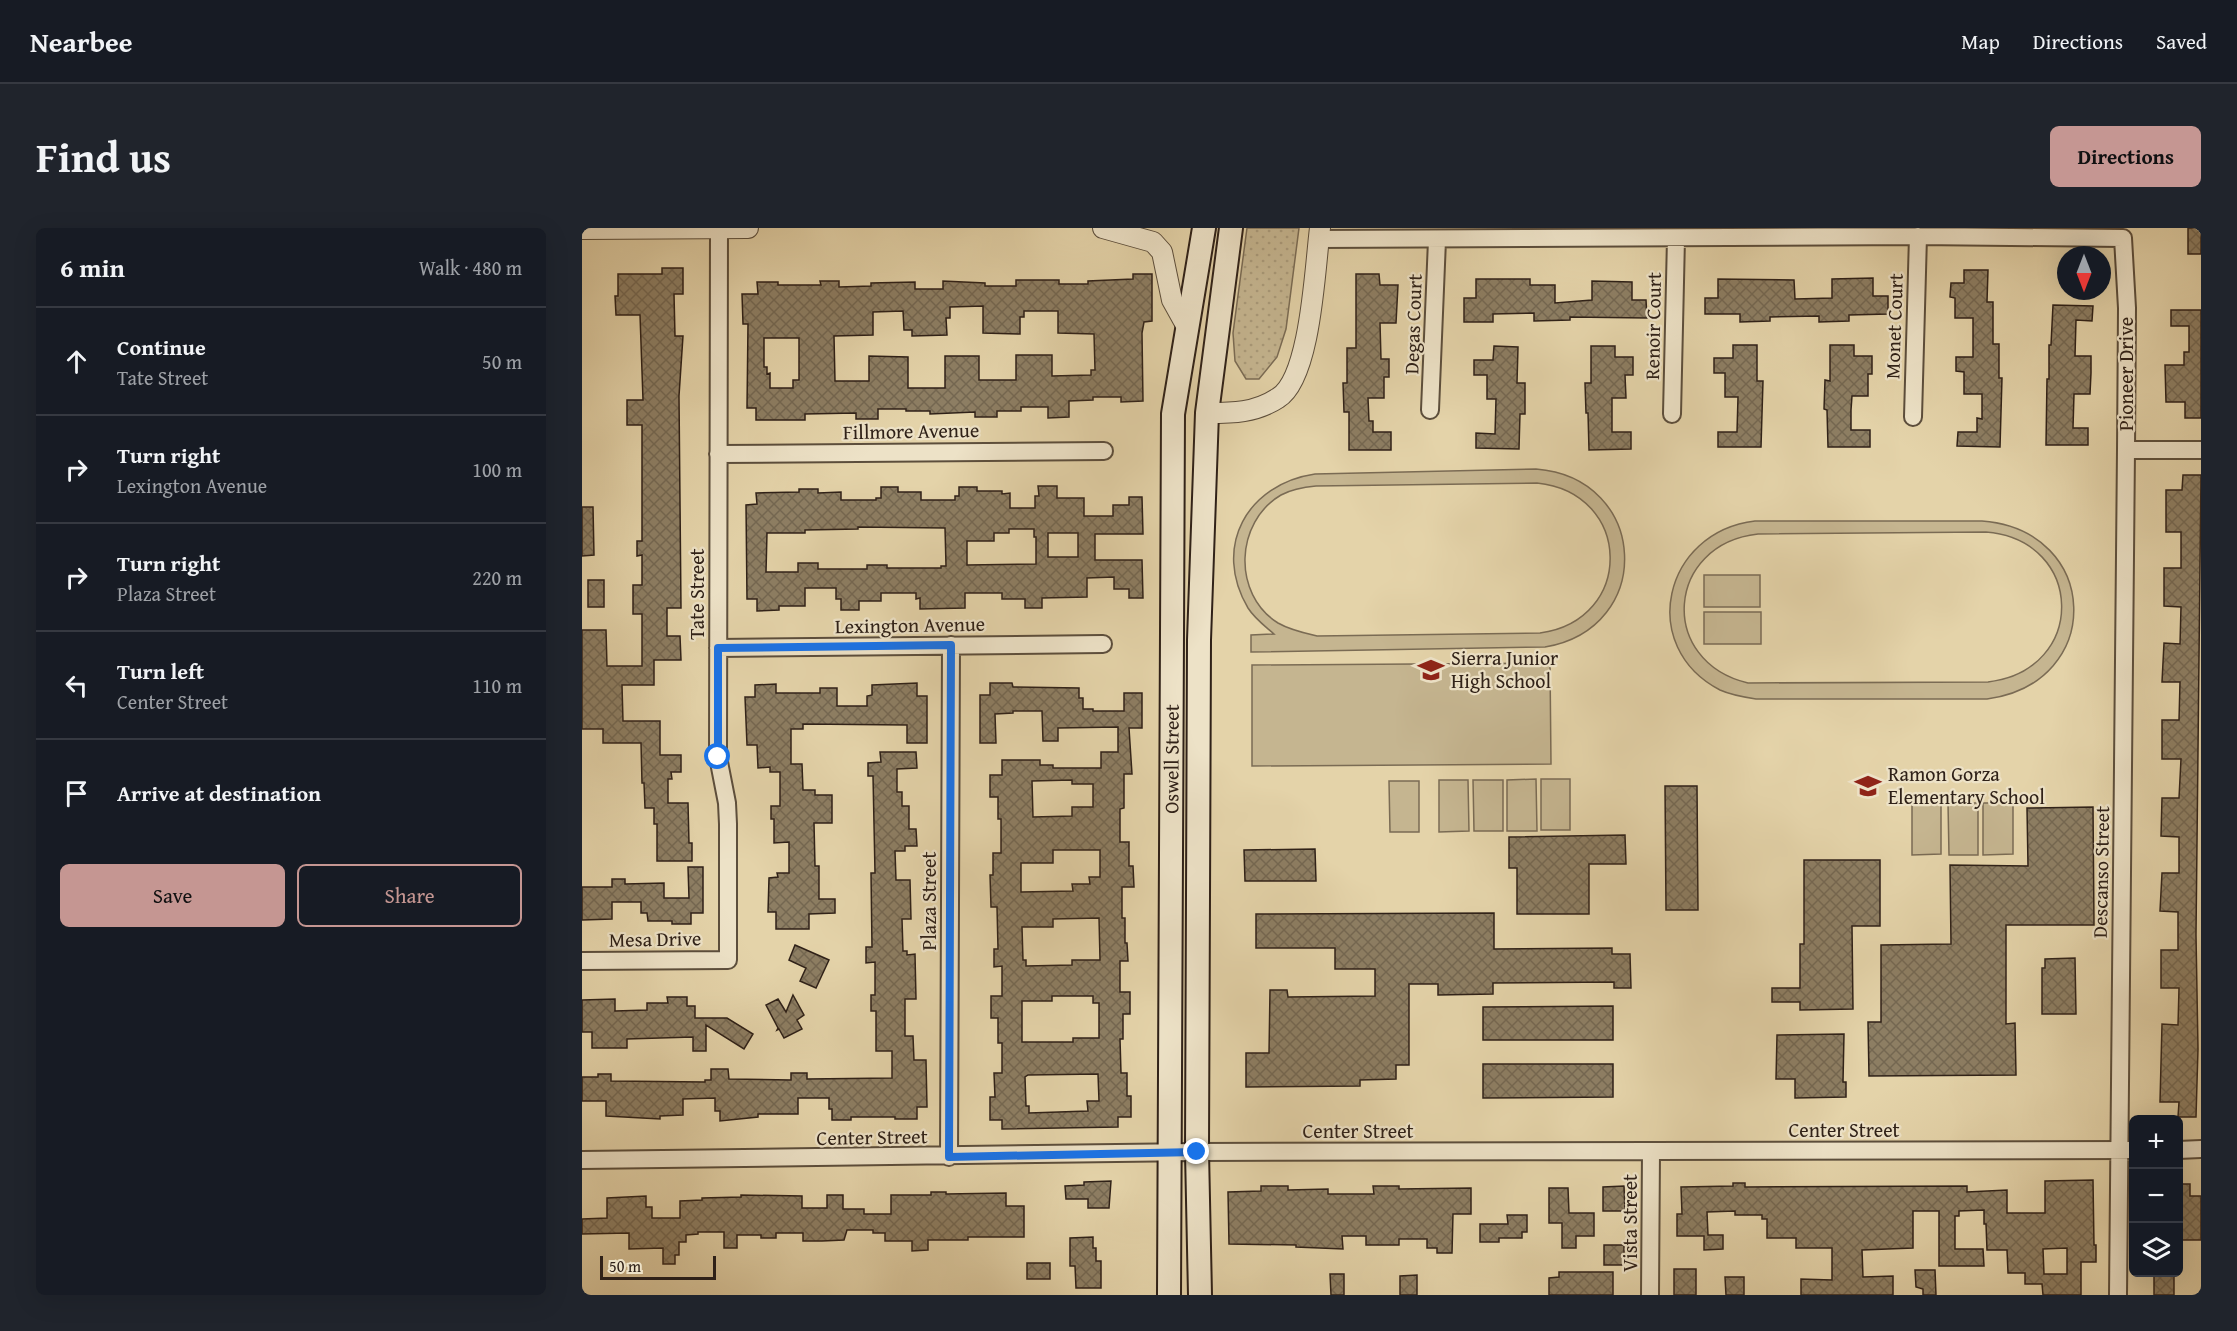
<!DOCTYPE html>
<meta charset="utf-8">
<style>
:root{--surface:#171b24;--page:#20242c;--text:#f1f3f6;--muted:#9ea1a6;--line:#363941;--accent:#c59692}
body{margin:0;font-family:"Gentium Book Plus",serif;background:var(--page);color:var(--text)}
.controls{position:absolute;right:18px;bottom:18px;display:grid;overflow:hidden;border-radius:9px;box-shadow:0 6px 24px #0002}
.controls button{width:54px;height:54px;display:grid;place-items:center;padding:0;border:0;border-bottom:2px solid var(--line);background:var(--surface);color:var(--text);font:30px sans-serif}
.compass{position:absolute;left:1475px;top:18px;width:54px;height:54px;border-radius:50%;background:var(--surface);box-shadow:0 6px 24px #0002;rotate:180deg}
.scale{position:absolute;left:18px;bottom:15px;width:116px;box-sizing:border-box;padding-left:6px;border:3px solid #2f2118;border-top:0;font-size:16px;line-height:21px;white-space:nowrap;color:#2f2118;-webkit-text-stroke:4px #ede2c7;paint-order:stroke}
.stop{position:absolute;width:18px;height:18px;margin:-14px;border:4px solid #1a73e8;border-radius:50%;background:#fff}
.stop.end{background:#1a73e8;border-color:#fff;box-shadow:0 2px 6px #0008}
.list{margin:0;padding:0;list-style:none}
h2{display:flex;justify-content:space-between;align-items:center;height:78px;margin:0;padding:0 24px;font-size:26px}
h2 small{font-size:20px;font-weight:400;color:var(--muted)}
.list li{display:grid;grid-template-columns:39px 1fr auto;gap:18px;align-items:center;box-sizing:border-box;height:108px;padding:0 24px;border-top:2px solid var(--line)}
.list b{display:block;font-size:22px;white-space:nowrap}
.list p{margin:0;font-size:20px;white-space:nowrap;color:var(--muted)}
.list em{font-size:20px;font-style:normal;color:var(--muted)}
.actions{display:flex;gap:12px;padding:18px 24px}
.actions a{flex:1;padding:14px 0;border:2px solid var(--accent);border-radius:9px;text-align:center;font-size:21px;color:var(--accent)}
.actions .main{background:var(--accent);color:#111}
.icon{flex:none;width:33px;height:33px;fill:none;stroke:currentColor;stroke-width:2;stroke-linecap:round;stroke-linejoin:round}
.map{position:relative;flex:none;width:1619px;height:1067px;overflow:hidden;border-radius:9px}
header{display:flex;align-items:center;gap:36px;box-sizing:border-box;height:84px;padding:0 30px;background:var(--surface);border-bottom:2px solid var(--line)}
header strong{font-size:28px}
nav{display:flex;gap:33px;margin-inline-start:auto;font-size:21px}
.intro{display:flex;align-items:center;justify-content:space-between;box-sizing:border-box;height:144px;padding:0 36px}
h1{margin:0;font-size:42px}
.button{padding:15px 27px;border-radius:9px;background:var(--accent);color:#111;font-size:21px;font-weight:700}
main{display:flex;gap:36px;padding:0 36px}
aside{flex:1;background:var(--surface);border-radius:9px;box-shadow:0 6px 24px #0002}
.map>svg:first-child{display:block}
.grass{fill:url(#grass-dots);stroke:#7a6b54;stroke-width:1.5}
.pitch{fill:#c5b590;stroke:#7a6b54;stroke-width:1.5;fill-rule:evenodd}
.building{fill:url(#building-cross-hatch);stroke:#2f2118;stroke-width:1.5;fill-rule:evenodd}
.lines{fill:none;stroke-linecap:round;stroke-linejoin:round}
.minor-casing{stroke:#5c4e3c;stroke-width:20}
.tertiary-casing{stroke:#5c4e3c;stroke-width:22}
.secondary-casing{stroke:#2f2118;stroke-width:26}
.minor{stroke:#ede2c7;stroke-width:16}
.tertiary{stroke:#ede2c7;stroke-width:20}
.secondary{stroke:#ede2c7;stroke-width:22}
.route{stroke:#1a73e8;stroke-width:8}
.labels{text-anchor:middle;stroke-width:4.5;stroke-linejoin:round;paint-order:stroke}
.street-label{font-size:20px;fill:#2f2118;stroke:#ede2c7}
.poi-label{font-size:20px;fill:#2f2118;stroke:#ede2c7;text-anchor:start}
</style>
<header>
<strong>Nearbee</strong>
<nav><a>Map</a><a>Directions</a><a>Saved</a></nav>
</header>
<div class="intro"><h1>Find us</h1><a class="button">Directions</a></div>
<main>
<aside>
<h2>6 min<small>Walk · 480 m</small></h2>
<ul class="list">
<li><svg class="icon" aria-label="ahead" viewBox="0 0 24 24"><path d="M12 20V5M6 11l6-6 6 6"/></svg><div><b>Continue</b><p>Tate Street</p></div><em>50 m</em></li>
<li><svg class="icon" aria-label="right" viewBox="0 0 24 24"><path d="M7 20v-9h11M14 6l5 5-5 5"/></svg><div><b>Turn right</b><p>Lexington Avenue</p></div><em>100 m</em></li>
<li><svg class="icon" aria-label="right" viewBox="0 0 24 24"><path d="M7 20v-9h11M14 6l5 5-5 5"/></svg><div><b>Turn right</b><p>Plaza Street</p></div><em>220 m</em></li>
<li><svg class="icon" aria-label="left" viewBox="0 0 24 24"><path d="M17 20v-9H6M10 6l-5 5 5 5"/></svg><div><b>Turn left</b><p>Center Street</p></div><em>110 m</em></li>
<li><svg class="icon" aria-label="arrive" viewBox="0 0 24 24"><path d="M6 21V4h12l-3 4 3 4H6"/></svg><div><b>Arrive at destination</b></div></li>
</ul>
<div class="actions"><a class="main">Save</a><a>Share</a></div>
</aside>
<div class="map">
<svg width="1619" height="1067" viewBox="0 0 1619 1067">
<defs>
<pattern id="grass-dots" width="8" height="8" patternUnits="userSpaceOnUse" patternTransform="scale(1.5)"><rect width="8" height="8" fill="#c5b590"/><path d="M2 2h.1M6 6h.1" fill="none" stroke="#aa9b7b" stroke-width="1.8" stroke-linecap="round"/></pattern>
<pattern id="building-cross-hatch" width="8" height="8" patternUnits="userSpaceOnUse" patternTransform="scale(1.5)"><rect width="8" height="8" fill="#8d7e63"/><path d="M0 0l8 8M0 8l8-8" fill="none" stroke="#746751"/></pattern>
</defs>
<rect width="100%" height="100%" fill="#e4d3a9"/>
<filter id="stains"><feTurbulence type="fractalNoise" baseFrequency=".00333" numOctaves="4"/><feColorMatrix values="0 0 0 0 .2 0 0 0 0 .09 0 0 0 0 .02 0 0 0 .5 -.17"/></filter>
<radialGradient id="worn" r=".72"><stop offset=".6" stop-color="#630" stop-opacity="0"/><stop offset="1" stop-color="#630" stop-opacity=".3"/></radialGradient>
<path class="grass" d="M665,0H717L704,101L695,129L677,151H664L653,133L651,105Z"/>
<path class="pitch" d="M954,241C1067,250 1074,400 963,419L669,424V407L692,406C683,398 673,391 666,380C630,319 665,256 733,246ZM955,255C1051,265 1053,392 958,405L735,408C722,405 708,402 696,395C650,366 653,294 699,267C710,261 722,259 734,258Z
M1173,293H1400C1519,302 1524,455 1405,471H1174C1161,469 1149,467 1138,462C1055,419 1081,304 1173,293ZM1404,304C1503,312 1506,442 1406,454L1166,455C1075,433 1084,316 1176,306Z
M1122,347H1178V379H1122Z
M1122,384H1179V416H1122Z
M968,435L969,536L670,538V437Z
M954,551L955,603H925V552Z
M959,551H988V602H959Z
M857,552H886L887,603L857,604Z
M891,552H921V603H892Z
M807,553H837V604H808Z
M1330,575H1359V626L1330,627Z
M1366,575H1396V627H1367Z
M1401,575H1431V626L1401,627Z"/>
<path class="building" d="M1606,0H1619V26H1606Z
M80,40H101V66H92L93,108H101L97,168L99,380H85V408H98L99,432H72V457H40L41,493H78V527H99V544H89L90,551H86V575H106L107,615H110V633H75V596H72V580H63L62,555H60L59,515H21V501H0V402H24L25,438H60V386H51V357H60V327L55,328V313H60V197H45V172H61L58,87H34L33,68H36V46H80Z
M1382,42H1406L1405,74H1411V116H1417V150H1420L1418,219L1375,218L1376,204H1395V190L1400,191V166H1382V144L1374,143V129H1391V90H1373V70L1368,69L1369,55H1382Z
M551,46H570V93L562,94L560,105L561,173L539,174V169H511V172L487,173V189L466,190V179H439V183H415V189H393V184L348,186V183H324V181H296V191H274V185L223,186V192H174V180H165L166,96H161L160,66H176L175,54H196V57H239L238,53H257V59L289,58V55L333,54V61H361V53L403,55V58H434V52H477V56H506V53L551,51ZM401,78V105L438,106V89H442V83H476V105L512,106L513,142H509V147L470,148V127H434V152H397V128H363V160H326V129L287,128V153H253L252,108L291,107V84L321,83L322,102H330V108L365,107L364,90H368V79ZM182,110H217V152H211V160H188V145L185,146V139H182Z
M774,46H797L798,57H816L814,95H798L799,131H807V149H802V170H786L787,193H791V204H809V222H767V184H762L761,155H765V120H774Z
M1291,50V68H1306V86L1267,87V93L1237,94V88L1188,89V93L1158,94V86H1123V70H1136V51L1212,52L1213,71L1250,70V51Z
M894,51H948V57H973V75L1010,72V53L1050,54V72H1064L1065,90L988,89V92L952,93V85L911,86V94H882V70H894Z
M1471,77L1511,78L1510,93L1494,92L1493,128H1509V145L1508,166H1492L1491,200H1506V217H1464L1465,151H1467V117H1469Z
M1589,82H1619V190H1603V174H1584L1583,137H1602V124H1607V98H1589Z
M1151,117H1175V153H1181L1179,219H1136V204H1155L1156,169H1143V145H1132V130H1151Z
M1248,117H1272V128H1290V146H1286V168H1270L1269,182V202H1288V219H1246L1245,182L1242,181L1243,152L1248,153Z
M912,118L936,119L935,155H943V186H938L937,221L894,220V205L913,206L914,171H905V147H892V132H911Z
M1009,118H1033V129H1051V147H1043L1044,170H1030V204H1049V221L1007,222L1006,185H1004L1003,155H1009Z
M1601,247H1619L1614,707L1616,821L1614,889H1596L1597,874H1578L1580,796L1596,797L1597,760H1579V722H1596V684L1578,683L1580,645H1597V609L1579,608L1580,570H1597L1599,531H1580V492H1597L1598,454H1580L1582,415L1598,416L1599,379L1582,378V340H1599V304H1584V262H1600Z
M456,258H475V270H502V288H531V277H547V269H560L561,306H513V332H560L561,370H547V361H532V349L505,350V369L460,370V380H443V371H420V365H383V380L338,381V370L334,371V365H299V373H277V382H259V371H254V360H223V378H197V382L175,383V371H165L164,277L175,276L174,265L217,264V261H236V265L259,264V272H294V270H299V259H316V264H339V272H373V268H377V259H395V263H420V266L428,265V280H453V268H457ZM276,299L363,300L364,338H359V340H305V337H285V341H236V335H216V344H184L185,305H223V302L276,301ZM427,301H452V309H454V336L385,337V313H412V305H427ZM466,305H496V329H466Z
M0,279H11L12,327L0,328Z
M6,352H22V379H6Z
M335,455V468H345V515H325V497L221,496V501H209V536H220L221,562H233V567H250V595H232L233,638H237V671H253V685L227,686V701H194V684H186L187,650L196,649L195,645H207V614L192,615V591H189V578H198V544H188V539L176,540L175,517H165L163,469H173V457L194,456V465H238V460H255V478H285V468L290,467V457Z
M408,455H430L431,459L497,460V470H501V481H511V483H542V465H560V500H547L550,546H542V580L538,581V614H547V638H551L552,659H540V690H543V715H545L546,733H538V764H548V786H541V811H538L539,845H545V868H549V889H536V899L420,901V892H408V869H413L412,845H420V815H416V790H409V768H420V738L412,739V721H416L415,679H409L408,647H411V625H419V591H416V569H408V547H420V532H458V537H471V540H519V524H536V499L476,500V513H461L460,483H431V485L413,486L414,515H398V467H408ZM490,552V556H511V579H490V588L451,589L450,553ZM471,622H518V649H507L508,656H490L491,663L439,664V635H471ZM517,690L518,732H490V737L444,738V732H441L440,699H471V691ZM470,768H511V775H517V810H491V814H440V773H470ZM516,846L517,873H505L506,883L447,885V878H444L443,849L446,847Z
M298,524H334L335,540L315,541V564H320V578H327V601H334L335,618H323V623H313L314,652H328L329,691H320L321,723H325V727L333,726L334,771H323V808H331L332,832H344L345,879H335V891H313V889H269V892H250V881H247V870H216V886H176V889L138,893V883H133V870L101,871V887L78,888V891L24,888V873H0V849H16V846H29V853L123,854V852H129V841H146L147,851L209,852V845H225V851L310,850V823H294V783H289V767H293V734L284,735V719H290L289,645H293L291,548H286V535L299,534Z
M1083,558H1115L1116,682H1084Z
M1511,579L1512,697H1424V796L1433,795L1434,847L1287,848L1286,794H1299V717L1369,716L1368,637L1446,638L1445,580Z
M1043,607L1044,636H1007V686H935V640H927V609Z
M733,621L734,653H663L662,622Z
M1222,632H1298V698H1270L1271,781L1218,782V774H1190V760H1218V716H1222Z
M106,639H121V685H109V696H90V693H66L65,685H59V674H30V691L0,692V659H30V651H43V656L82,655V670H107Z
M912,685V721L1030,720V726H1048L1049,760H1032V754L911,755V766L856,767V756H827V837H814V851L778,852V858L664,859V825H687L688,762H705L706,769L793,768V741H753V720H674V686Z
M213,717L247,732L234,760L218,753L224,740L207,732Z
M1493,730L1494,786H1460V740H1463V731Z
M211,767L222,787L215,792L220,801L202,810L197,801L195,802L196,800L184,777L196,771L204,784Z
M85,769H105V778H113V790H145L171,806L162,821L124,797V823H111V809L45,811V820H10V804H0V772L33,771V783L65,782V775H86Z
M1031,778V812H901V779Z
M1262,806L1261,854H1264V869L1213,870V851H1194L1195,807Z
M901,836H1031V869L901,870Z
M1511,952L1512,1017H1514V1034H1499V1067H1461L1460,1056H1443V1045H1426L1425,1022H1405L1404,996H1402V982L1377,983V988H1373V1021H1401L1402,1038H1357V983H1331V1020L1280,1022L1281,1049L1311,1048V1067H1219V1051L1250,1052V1020H1214V1010H1185V991H1180V987H1153V983L1125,984L1126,1007H1141V1021L1122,1022V1008H1095V986H1100L1099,959L1151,958V955H1163V959L1385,958V964L1425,962V985H1463V953ZM1485,1020V1046H1462L1461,1021Z
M529,953L527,980H506V971H484L483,958L502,957V954Z
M1596,956H1608V968H1619V1012H1596Z
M679,958H706V962L746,961V966H792L791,958H817V961L889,960V986H871L870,1025H855V1020H845V1011H817V1017H784V1008H760L761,1021L714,1019V1017L647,1016L646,964L679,963Z
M1042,958L1043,983H1021V959Z
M967,960H986L987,985H1012V1008H994V1020H980V995H967Z
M349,964H364V966L424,965V978H442V1009H386V1012H346V1022L330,1023V1013H303V1005H291V1002H265L262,1012L240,1013H221V1005H194V1010H179V1007H155V1020H142V1004H116V1006L104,1007V1014H97V1027H93V1036H81V1020L47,1021V1005L0,1006V991L25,990V970L64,968V979H70V990H98V973L120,972V970L159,969V967L220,968V980H245V967H261V981H282V986H309V967H349Z
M925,987H945V1004H940V1010H917V1014H898V996H926Z
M511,1009V1020H514V1033H519V1060H494L493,1038H488V1010Z
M1022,1017H1042V1037H1022Z
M445,1035H468V1051H445Z
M1092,1041H1114V1067H1092Z
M1333,1042H1353L1354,1067H1341V1061L1334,1059Z
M977,1044H1031V1067H967V1050L977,1049Z
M1572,1044H1592V1067H1572Z
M748,1046H762V1067H749Z
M835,1047V1067H818V1048Z
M1143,1049H1162V1067H1144Z"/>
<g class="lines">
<g class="minor-casing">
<path id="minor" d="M737,11L1336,8L1541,10L1545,80L1544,222L1536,1067
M848,182L855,12
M1090,186L1094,10
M1331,189L1336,8
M1544,222H1619
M136,226L522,223
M136,420L521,416
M0,733L146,732V596L145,575L136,529L137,0
M1596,922L1619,921
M367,929L369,417
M0,932L615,924L1552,922
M1068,1067L1069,924"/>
</g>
<g class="tertiary-casing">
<path id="tertiary" d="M521,0L571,14L580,24L590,72L605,99
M0,1L166,0
M625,185C651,185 673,185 696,170C729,150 733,38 738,0"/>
</g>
<g class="secondary-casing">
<g id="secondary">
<path id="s1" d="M587,1067L591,186L622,0"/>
<path d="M618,1067L615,924L617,412L625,185L649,0"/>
</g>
</g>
<use href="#minor" class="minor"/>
<use href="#tertiary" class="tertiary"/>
<use href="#secondary" class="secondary"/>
</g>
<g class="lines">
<path class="route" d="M136,529V420L369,417L367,929L615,924"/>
</g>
<defs>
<g id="school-bare" transform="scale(2.07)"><path d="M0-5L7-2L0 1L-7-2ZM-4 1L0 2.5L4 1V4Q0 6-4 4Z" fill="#8f2418" stroke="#ede2c7" stroke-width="2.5" paint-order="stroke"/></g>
</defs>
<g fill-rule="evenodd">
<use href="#school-bare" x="849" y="442"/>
<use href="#school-bare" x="1286" y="558"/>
</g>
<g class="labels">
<g class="street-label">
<text transform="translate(831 96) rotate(-88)" y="7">Degas Court</text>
<text transform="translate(1071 98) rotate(-89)" y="7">Renoir Court</text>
<text transform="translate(1312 98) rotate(-88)" y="7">Monet Court</text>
<text transform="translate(1544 146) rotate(-90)" y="7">Pioneer Drive</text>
<text transform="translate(329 203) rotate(-1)" y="7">Fillmore Avenue</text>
<text transform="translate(115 366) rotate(-90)" y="7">Tate Street</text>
<text transform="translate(328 397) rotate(-1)" y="7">Lexington Avenue</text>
<text dy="7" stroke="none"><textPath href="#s1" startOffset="536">Oswell Street</textPath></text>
<text transform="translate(1519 644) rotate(-89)" y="7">Descanso Street</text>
<text transform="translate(347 673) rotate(-90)" y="7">Plaza Street</text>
<text transform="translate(73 711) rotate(-1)" y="7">Mesa Drive</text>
<text x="1262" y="909">Center Street</text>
<text x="776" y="910">Center Street</text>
<text transform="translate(290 909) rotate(-1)" y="7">Center Street</text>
<text transform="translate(1048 995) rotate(-90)" y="7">Vista Street</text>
</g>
<g class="poi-label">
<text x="869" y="437">Sierra Junior<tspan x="869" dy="23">High School</tspan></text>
<text x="1306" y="553">Ramon Gorza<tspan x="1306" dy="23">Elementary School</tspan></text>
</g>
</g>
<rect width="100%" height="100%" filter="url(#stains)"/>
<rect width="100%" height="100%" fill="url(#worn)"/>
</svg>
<div class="controls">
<button>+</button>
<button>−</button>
<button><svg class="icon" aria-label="layers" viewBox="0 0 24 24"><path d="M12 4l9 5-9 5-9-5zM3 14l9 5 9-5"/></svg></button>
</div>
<svg class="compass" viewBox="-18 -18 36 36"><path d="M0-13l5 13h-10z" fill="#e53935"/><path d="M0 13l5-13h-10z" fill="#9ea1a6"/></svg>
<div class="scale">50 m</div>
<div class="stop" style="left:136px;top:529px"></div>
<div class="stop end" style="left:615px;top:924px"></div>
</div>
</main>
